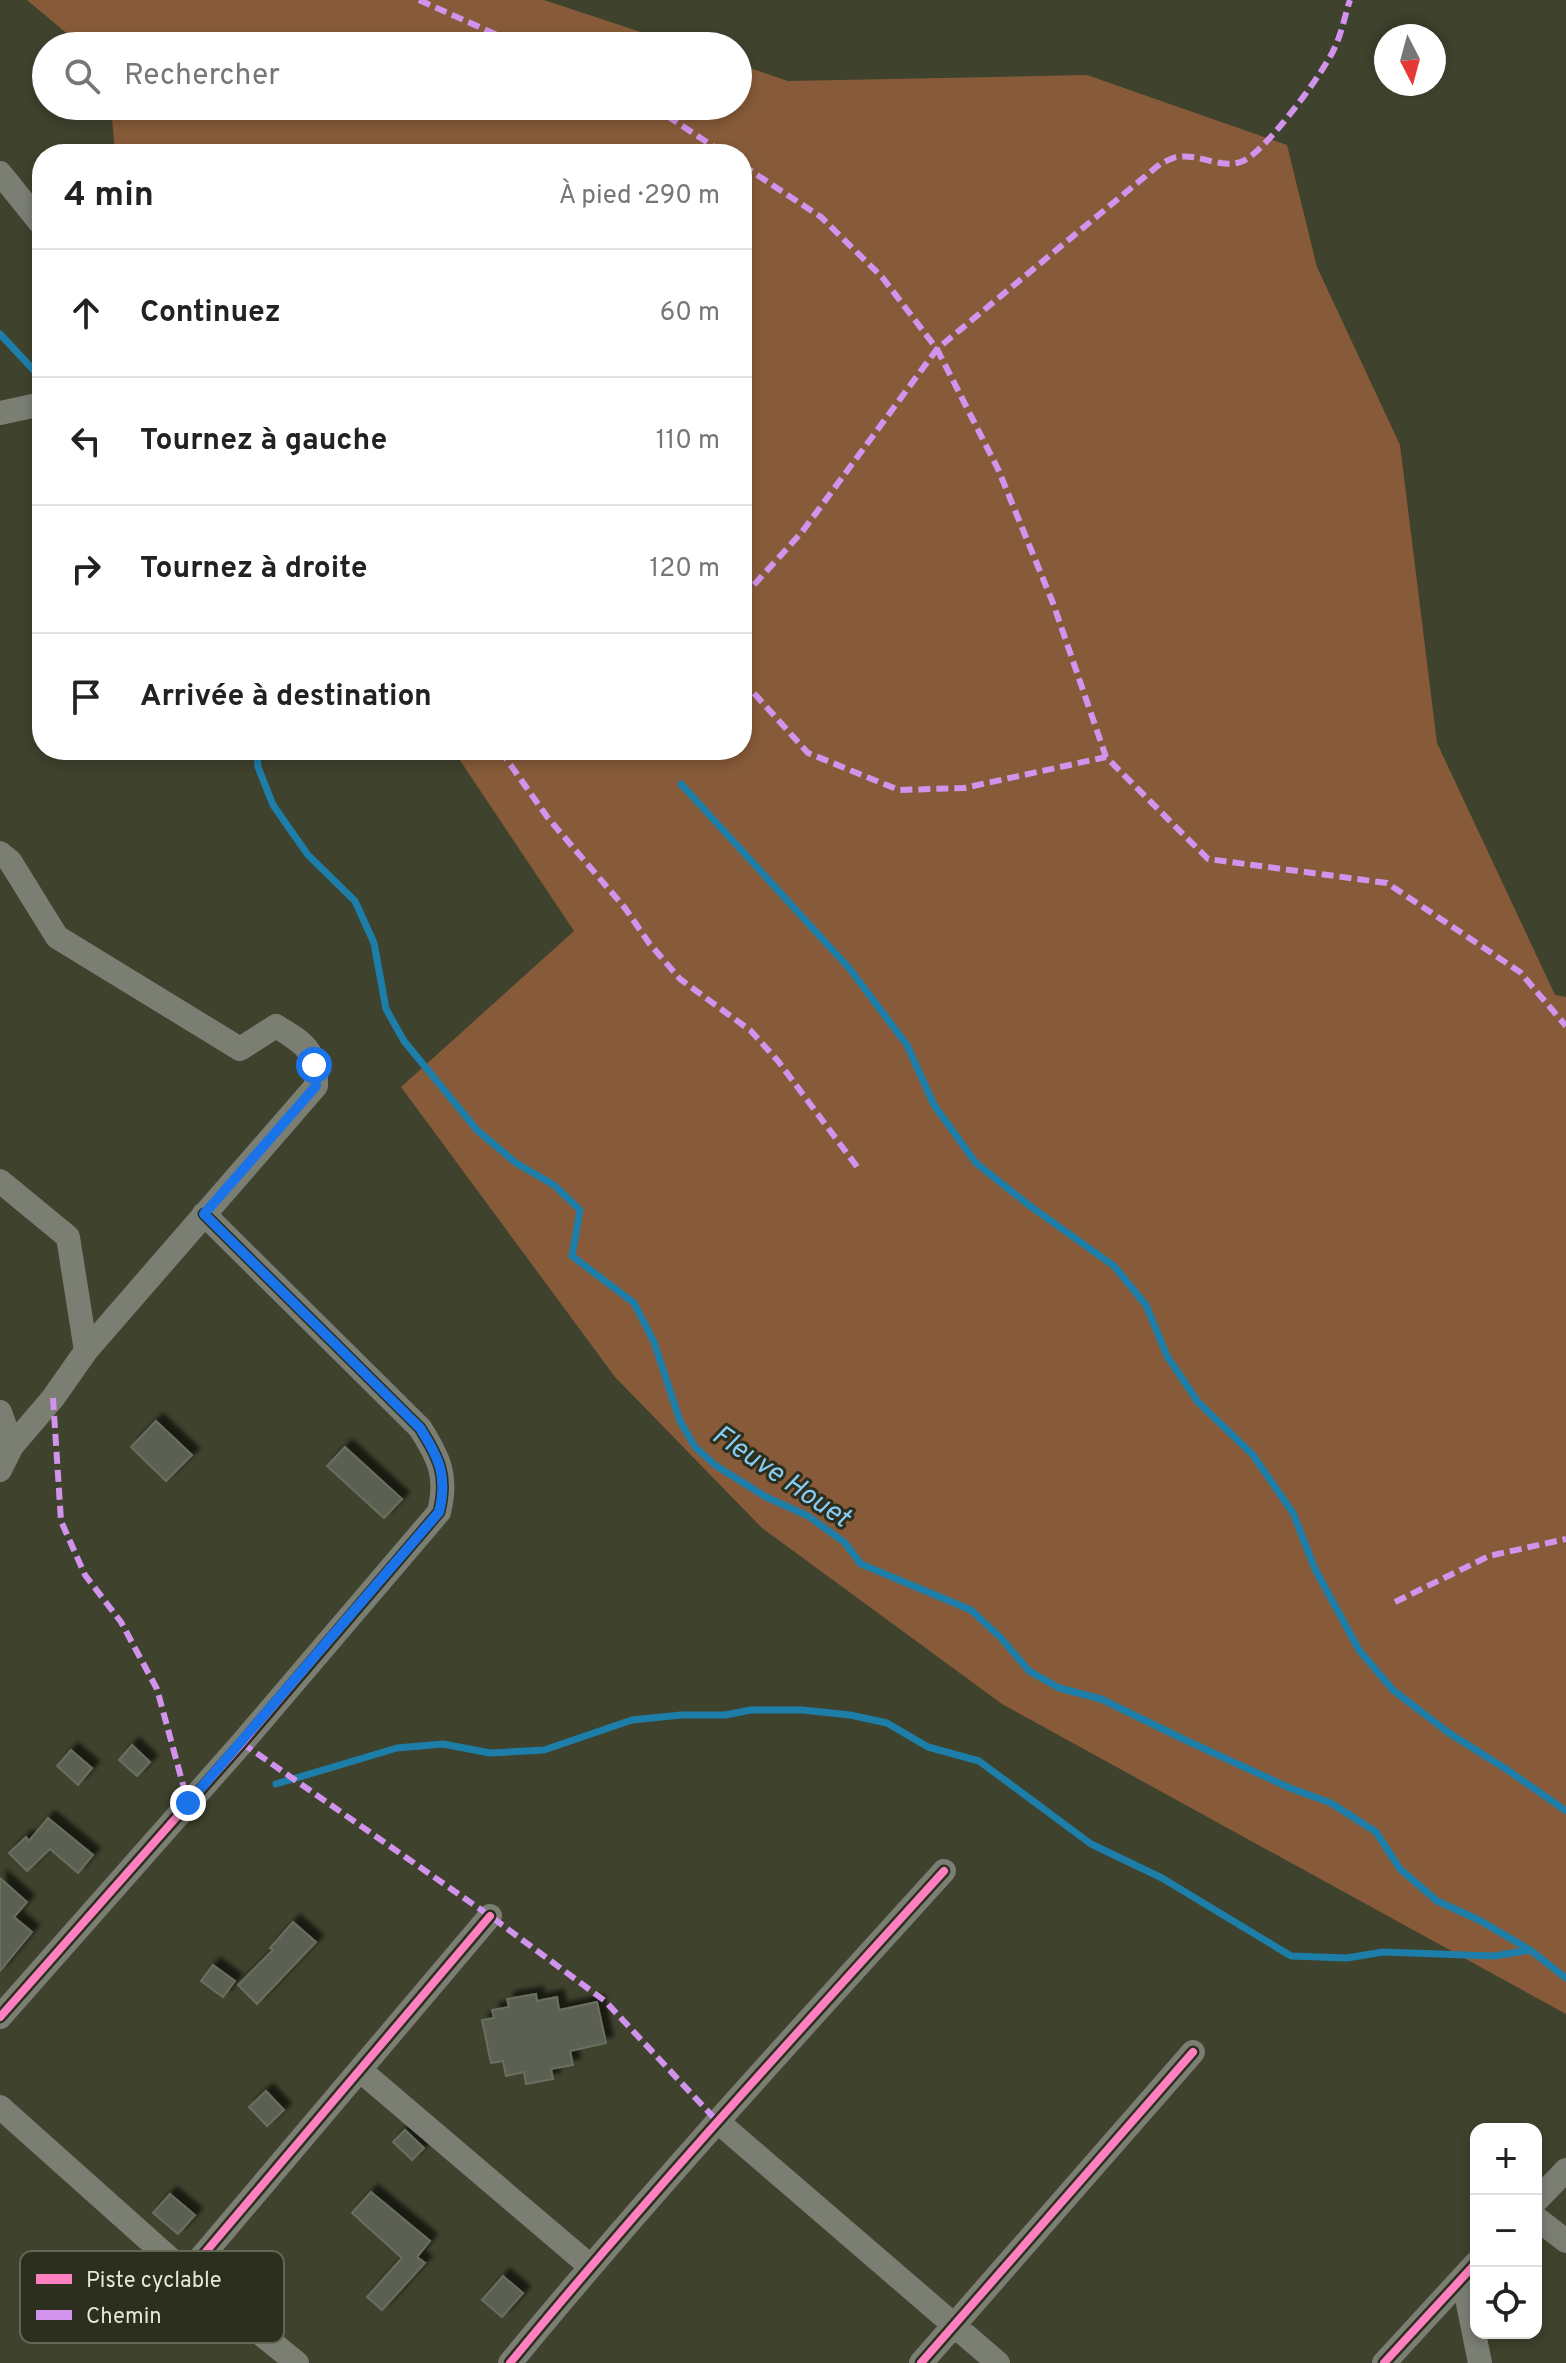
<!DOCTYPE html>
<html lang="fr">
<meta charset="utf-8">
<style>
:root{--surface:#fff;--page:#f2f2f2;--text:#222;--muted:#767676;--line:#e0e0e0}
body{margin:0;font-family:Overpass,sans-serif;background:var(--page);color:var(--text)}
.controls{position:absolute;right:24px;bottom:24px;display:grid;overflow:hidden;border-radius:16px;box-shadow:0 4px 12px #0003}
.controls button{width:72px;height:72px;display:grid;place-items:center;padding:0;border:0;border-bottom:2px solid var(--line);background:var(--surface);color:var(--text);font:40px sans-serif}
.compass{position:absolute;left:1374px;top:24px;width:72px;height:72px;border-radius:50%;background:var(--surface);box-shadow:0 4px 12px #0003;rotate:174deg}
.stop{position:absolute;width:24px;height:24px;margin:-18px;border:6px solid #1a73e8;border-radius:50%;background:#fff}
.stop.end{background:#1a73e8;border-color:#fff;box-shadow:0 2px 8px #0008}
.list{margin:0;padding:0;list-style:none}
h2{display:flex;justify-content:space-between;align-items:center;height:104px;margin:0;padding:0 32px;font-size:34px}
h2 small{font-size:26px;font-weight:400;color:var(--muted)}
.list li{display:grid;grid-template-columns:52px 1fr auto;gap:24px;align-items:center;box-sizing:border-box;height:128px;padding:0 32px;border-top:2px solid var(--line)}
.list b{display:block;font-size:30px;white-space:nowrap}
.list em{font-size:26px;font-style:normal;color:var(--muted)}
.icon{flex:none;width:44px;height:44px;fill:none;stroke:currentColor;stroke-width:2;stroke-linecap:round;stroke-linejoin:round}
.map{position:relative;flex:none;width:1566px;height:2363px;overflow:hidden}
.search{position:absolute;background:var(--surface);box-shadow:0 4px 12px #0003;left:32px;top:32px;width:720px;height:88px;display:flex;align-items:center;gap:20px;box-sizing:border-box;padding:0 28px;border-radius:44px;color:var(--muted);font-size:30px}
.panel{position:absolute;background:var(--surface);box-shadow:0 4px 12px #0003;left:32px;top:144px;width:720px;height:616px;border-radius:32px}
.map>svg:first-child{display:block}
.green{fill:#875b39}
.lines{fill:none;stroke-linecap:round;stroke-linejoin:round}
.stream{stroke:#1d7ea9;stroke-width:7}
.building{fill:#5c6152;stroke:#686f5e;stroke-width:2;filter:url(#shadow)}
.minor{stroke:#7b7e73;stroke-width:24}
.quiet{stroke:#d193ec;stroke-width:6;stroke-dasharray:12 6;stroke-linecap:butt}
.cycleway-casing{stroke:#2c2e1e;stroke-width:13}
.cycleway{stroke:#ff80c0;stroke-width:8}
.route{stroke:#1a73e8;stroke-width:10}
.labels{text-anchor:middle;stroke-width:6;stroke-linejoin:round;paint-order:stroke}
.water-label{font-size:28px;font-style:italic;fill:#88cbf2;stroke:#2c2e1e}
.key{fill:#2c2e1e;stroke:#636654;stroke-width:2}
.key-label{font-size:22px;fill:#e4e8d3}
</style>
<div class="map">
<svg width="1566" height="2363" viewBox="0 0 1566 2363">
<defs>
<filter id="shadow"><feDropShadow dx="7" dy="-7" stdDeviation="2" flood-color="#0009"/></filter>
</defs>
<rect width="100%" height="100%" fill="#3f422d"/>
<path class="green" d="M27,0H544L683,46H82Z
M738,64L788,81L1087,75L1287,145L1317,267L1400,445L1437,743L1555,995L1566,997V2014L1002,1704L762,1528L615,1377L401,1087L574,931L453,750H742V154H115L111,106H738Z"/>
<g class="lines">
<path class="stream" d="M0,334L42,379
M257,750L258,767L273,805L308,855L355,901L374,943L386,1009L404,1041L477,1130L516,1163L554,1185L580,1210L572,1256L634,1303L654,1342L680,1421L695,1447L715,1465L766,1497L808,1516L844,1542L861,1564L971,1610L1001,1638L1029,1671L1059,1688L1101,1699L1183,1739L1290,1788L1331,1803L1376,1832L1400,1869L1437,1901L1479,1920L1530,1950L1566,1978
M681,784L849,968L907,1045L934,1105L976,1163L1030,1206L1114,1266L1146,1305L1167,1356L1198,1402L1253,1455L1293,1513L1315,1569L1359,1650L1393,1690L1449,1733L1509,1771L1566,1811
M276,1784L397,1748L443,1744L490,1753L544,1750L632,1720L681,1715H725L751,1710H802L850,1715L887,1723L928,1747L979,1761L1091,1844L1162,1878L1291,1956L1347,1958L1383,1952L1494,1956L1530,1950"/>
</g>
<path class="building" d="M156,1421L192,1455L166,1481L131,1447Z
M345,1447L402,1499L384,1518L327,1466Z
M132,1745L150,1762L137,1776L119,1760Z
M71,1750L92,1768L78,1785L57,1766Z
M48,1818L93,1855L78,1873L50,1849L27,1871L9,1853L26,1837L29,1841Z
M0,1878L27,1902L14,1917L32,1932L0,1971Z
M293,1922L316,1942L257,2004L238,1985L273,1950L270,1948Z
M213,1965L235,1981L223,1997L201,1981Z
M536,1994L537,2001L557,1997L559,2010L597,2002L606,2043L570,2051L573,2065L551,2069L553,2079L526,2084L524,2072L506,2076L503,2061L491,2063L482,2020L494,2018L492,2010L509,2007L507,1999Z
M266,2091L284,2110L267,2126L249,2107Z
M405,2130L424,2148L412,2160L393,2142Z
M371,2192L430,2241L417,2257L425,2263L382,2310L367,2297L402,2258L352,2213Z
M170,2194L195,2215L178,2234L153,2213Z
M503,2276L523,2293L502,2317L482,2300Z"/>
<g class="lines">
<path class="minor" d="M0,173L42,225
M0,413L42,404
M0,853L10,861L57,937L240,1049L276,1026C304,1043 317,1050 316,1086L86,1351L53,1398L12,1446L0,1470
M0,1181L68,1237L86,1351
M0,1412L12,1446
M0,2017L242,1743L439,1512C448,1476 439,1458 420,1428L204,1214
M361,2071L590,2266
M0,2107L187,2274L297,2363
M717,2121L998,2363
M1536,2201L1566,2170
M1536,2218L1566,2241
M187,2274L490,1916
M1463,2279L1480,2363
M510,2363C649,2194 797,2033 944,1871
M921,2363L1193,2052
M1384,2363L1476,2263"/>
<path class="quiet" d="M419,0L506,39L529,46
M652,106L725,154
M742,165L821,217L882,277L937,349L998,469L1053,603L1106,757L1208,859L1387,883L1520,972L1566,1026
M742,598L802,532L937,349L1160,164C1165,162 1171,158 1177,157C1199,153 1222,170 1243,161C1266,151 1325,71 1335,47C1342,32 1345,15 1350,0
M742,680L808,753L899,790L964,788L1106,757
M500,750L548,818L625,908L649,943L680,979L751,1031L778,1061L858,1168
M53,1398L61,1521L85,1575L121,1622L157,1689L188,1803
M1395,1602L1489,1556L1566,1539
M242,1743L490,1916L605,2001L717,2121"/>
<g class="cycleway-casing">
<path id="cycleway" d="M0,2017L242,1743L439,1512C448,1476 439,1458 420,1428L204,1214
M187,2274L490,1916
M510,2363C649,2194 797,2033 944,1871
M921,2363L1193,2052
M1384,2363L1476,2263"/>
</g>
<use href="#cycleway" class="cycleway"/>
</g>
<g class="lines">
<path class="route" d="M188,1803L439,1512C448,1476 439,1458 420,1428L204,1214L316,1086L314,1065"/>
</g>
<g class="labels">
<g class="water-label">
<text transform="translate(782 1475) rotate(34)" y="10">Fleuve Houet</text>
</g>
</g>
<rect x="20" y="2251" width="264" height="92" rx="12" class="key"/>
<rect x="36" y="2274" width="36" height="10" fill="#ff80c0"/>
<rect x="36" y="2310" width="36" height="10" fill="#d193ec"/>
<g class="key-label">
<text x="86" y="2287">Piste cyclable</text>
<text x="86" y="2323">Chemin</text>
</g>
</svg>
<div class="controls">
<button>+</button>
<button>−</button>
<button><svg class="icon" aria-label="locate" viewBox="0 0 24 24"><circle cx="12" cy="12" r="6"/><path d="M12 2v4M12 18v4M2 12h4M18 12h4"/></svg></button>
</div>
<svg class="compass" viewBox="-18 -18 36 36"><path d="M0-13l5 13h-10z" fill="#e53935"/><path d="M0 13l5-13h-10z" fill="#767676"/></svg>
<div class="stop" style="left:314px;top:1065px"></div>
<div class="stop end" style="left:188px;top:1803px"></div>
<div class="search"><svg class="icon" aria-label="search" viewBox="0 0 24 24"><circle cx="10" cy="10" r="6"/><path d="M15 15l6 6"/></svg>Rechercher</div>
<section class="panel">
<h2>4 min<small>À pied · 290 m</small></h2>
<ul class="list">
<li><svg class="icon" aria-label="ahead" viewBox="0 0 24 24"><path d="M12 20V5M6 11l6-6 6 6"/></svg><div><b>Continuez</b></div><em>60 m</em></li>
<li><svg class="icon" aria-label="left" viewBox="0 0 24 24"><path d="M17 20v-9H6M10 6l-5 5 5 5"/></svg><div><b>Tournez à gauche</b></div><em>110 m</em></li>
<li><svg class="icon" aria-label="right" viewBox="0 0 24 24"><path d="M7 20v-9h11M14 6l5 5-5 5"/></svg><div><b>Tournez à droite</b></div><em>120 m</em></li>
<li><svg class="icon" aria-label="arrive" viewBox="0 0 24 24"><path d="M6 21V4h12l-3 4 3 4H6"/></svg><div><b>Arrivée à destination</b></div></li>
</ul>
</section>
</div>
